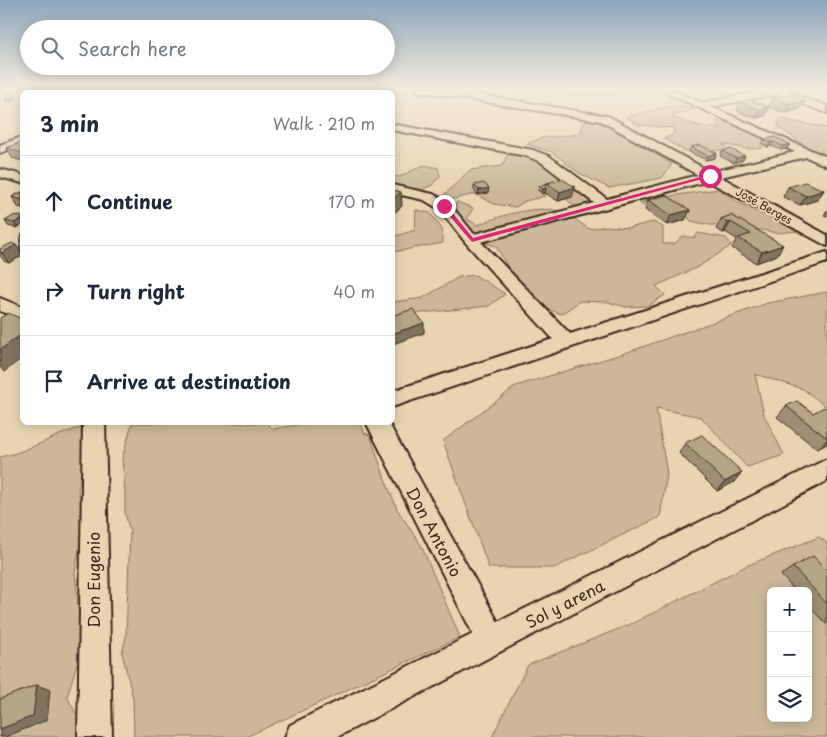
<!DOCTYPE html>
<meta charset="utf-8">
<style>
:root{--surface:#fff;--page:#f6f6f7;--text:#1f2937;--muted:#747a83;--line:#e0e1e3}
body{margin:0;font-family:"Playpen Sans",sans-serif;background:var(--page);color:var(--text)}
.controls{position:absolute;right:15px;bottom:15px;display:grid;overflow:hidden;border-radius:8px;box-shadow:0 2px 12px #0003}
.controls button{width:45px;height:45px;display:grid;place-items:center;padding:0;border:0;border-bottom:1px solid var(--line);background:var(--surface);color:var(--text);font:25px sans-serif}
.stop{position:absolute;width:15px;height:15px;margin:-11px;border:4px solid #db2777;border-radius:50%;background:#fff}
.stop.end{background:#db2777;border-color:#fff;box-shadow:0 1px 5px #0008}
.list{margin:0;padding:0;list-style:none}
h2{display:flex;justify-content:space-between;align-items:center;height:65px;margin:0;padding:0 20px;font-size:21px}
h2 small{font-size:16px;font-weight:400;color:var(--muted)}
.list li{display:grid;grid-template-columns:32px 1fr auto;gap:15px;align-items:center;box-sizing:border-box;height:90px;padding:0 20px;border-top:1px solid var(--line)}
.list b{display:block;font-size:19px;white-space:nowrap}
.list em{font-size:16px;font-style:normal;color:var(--muted)}
.icon{flex:none;width:28px;height:28px;fill:none;stroke:currentColor;stroke-width:2;stroke-linecap:round;stroke-linejoin:round}
.map{position:relative;flex:none;width:827px;height:737px;overflow:hidden}
.search{position:absolute;background:var(--surface);box-shadow:0 2px 12px #0003;left:20px;top:20px;width:375px;height:55px;display:flex;align-items:center;gap:12px;box-sizing:border-box;padding:0 18px;border-radius:28px;color:var(--muted);font-size:19px}
.panel{position:absolute;background:var(--surface);box-shadow:0 2px 12px #0003;left:20px;top:90px;width:375px;height:335px;border-radius:8px}
.map>svg:first-child{display:block}
.green{fill:#cbb89a;stroke:#83715c;fill-rule:evenodd}
.lines{fill:none;stroke-linecap:round;stroke-linejoin:round}
.minor-casing{stroke:#3b2a1e;stroke-width:4}
.minor{fill:#e7d4b2;fill-rule:evenodd}
.wall{fill:#9d8e75;stroke:#3b2a1e}
.shaded-wall{fill:#80745f;stroke:#3b2a1e}
.building{fill:#b7a588;stroke:#3b2a1e}
.route{fill:#db2777}
.labels{text-anchor:middle;stroke-width:4;stroke-linejoin:round;paint-order:stroke}
.far-street-label{font-size:11px;fill:#3b2a1e;stroke:#e7d4b2}
.near-street-label{font-size:16px;fill:#3b2a1e;stroke:#e7d4b2}
</style>
<div class="map">
<svg width="827" height="737" viewBox="0 0 827 737">
<rect width="100%" height="100%" fill="#e7d4b2"/>
<filter id="ink" filterUnits="userSpaceOnUse"><feTurbulence type="fractalNoise" baseFrequency=".02" numOctaves="2"/><feDisplacementMap in="SourceGraphic" scale="10" xChannelSelector="R" yChannelSelector="G"/><feConvolveMatrix kernelMatrix="1 2 1 2 8 2 1 2 1" color-interpolation-filters="sRGB"/></filter>
<g filter="url(#ink)">
<path class="green" d="M538,89L539,88L627,89C602,101 565,93 538,89Z
M671,106L697,108L671,117L700,126L721,128L716,121H726L772,141L760,144L763,148L748,149L722,144L730,150L685,151L664,139L674,134L673,128L639,125L626,117Z
M780,119L827,128V156L807,147L778,127Z
M587,120L600,121L672,164L662,178L609,188L579,173L552,152L526,144L542,138L580,134L583,124Z
M519,154C548,164 574,182 594,204L579,211L560,193L545,191V196L525,201L516,207L494,204L475,194L445,201L444,195L470,170L502,166L507,155Z
M424,165L438,168L440,176L432,185L410,195L393,191V176L399,177Z
M719,189L739,203L798,231L777,233L735,225H710L691,221L684,213L649,208L640,203L657,198Z
M457,202L473,208L467,219L478,225C501,215 538,204 563,212C571,215 581,224 589,229L607,226L628,228L653,222L663,227V244H674L683,236L694,238L698,233L726,238L732,245L698,267L656,286L665,295L648,306L626,307L608,302L580,301L561,314L527,301L496,246L474,240L452,211Z
M416,210L430,213L442,229L443,243L393,252V237L415,230Z
M475,275L505,294L489,306L393,316V302L423,298L459,277Z
M827,292V407L803,389L755,374L764,415L784,455L747,467L701,417L656,408L667,474L660,517L554,568H489L443,441L516,386L625,353L768,303Z
M132,423H267L273,429L308,423H361L364,433L370,435L385,479L397,509L421,545L460,637L246,737H134L133,698L122,653L126,637L130,531L125,514V491L122,459Z
M89,426L78,489L84,520L75,573L82,647L67,697L89,737H0V457C31,452 58,431 89,426Z
M819,537L827,543V737H492L528,665L631,624L746,566ZM771,591H808V718H771Z"/>
<g class="lines">
<g class="minor-casing">
<path id="minor" d="M58,88H68L67,92H57Z
M184,88H206L215,92H197Z
M316,88H328L323,92H311Z
M414,88H439L608,116L711,172L795,152L656,88H669L702,103L775,88H796L787,92L827,106V113L776,94L711,107L827,157V166L806,157L721,177L827,235V246L708,181L481,242L570,334L827,252V262L392,407V391L553,339L466,243L439,209L424,200L392,193V185L433,194L449,203L474,234L594,203L541,162L526,156L392,130V124L533,150L549,156L607,199L698,175L601,121L418,91Z
M22,137V144L0,153V145Z
M0,169L22,175V183L0,177Z
M0,298L22,307V319L0,311Z
M83,422H105L112,737H78Z
M366,422H388L498,622L827,459V481L337,737H285L290,725L473,634Z"/>
</g>
<use href="#minor" class="minor"/>
</g>
<path class="wall" d="M295,88L296,92H268L267,89Z
M773,98L800,109L785,113L769,107Z
M740,102L769,107L765,116L755,118L737,111Z
M775,137L788,148L781,150L771,146L768,147L762,144L764,140Z
M22,142V161L12,158L7,148Z
M691,147L715,158L706,160L689,152Z
M722,151L745,156L743,160L734,163L720,156Z
M562,179L572,197L558,201L545,193L542,194L538,190L539,186Z
M474,185L488,193L478,195L474,190Z
M788,187L824,190L817,200L800,205L783,197Z
M22,192V208L18,207L12,197Z
M648,200L690,210L685,220L667,225L645,210Z
M827,210V216L824,215Z
M731,215L777,255L756,263L732,248L737,239L725,232L723,233L716,229L721,219Z
M22,217L17,228L8,226L5,221Z
M0,249L9,263L4,261L0,255Z
M786,406L813,413L827,410V444L817,449L777,417Z
M685,443L734,482L717,491L679,453Z
M793,567L827,570V623L826,624L808,605V591H795L781,575Z"/>
<path class="shaded-wall" d="M45,88H49L51,92H45L44,91Z
M126,88H151V90L127,92Z
M290,88H295L296,92H290Z
M358,88H360L361,92H352Z
M283,89L284,92H279V91Z
M14,93L16,97L14,101L7,102L5,98Z
M805,101L800,109L785,113L789,104Z
M769,107L765,116L755,118L759,110Z
M770,142H774L771,146L768,147Z
M790,144L788,148L781,150L783,146Z
M717,153L715,158L706,160L708,156Z
M745,156L743,160L734,163L736,158Z
M575,187L572,197L558,201L560,192Z
M489,188L488,193L478,195L479,190Z
M546,188L545,193L542,194L543,189Z
M824,190L817,200L800,205L806,196Z
M401,192L402,206L392,215V200Z
M690,210L685,220L667,225L671,215Z
M22,219V225L17,228L14,223Z
M731,222L725,232L723,233L728,223Z
M16,245L22,254V256L9,263L2,253Z
M783,245L777,255L756,263L762,252Z
M22,246V253L19,248Z
M424,323V333L393,344L392,334Z
M22,334V358L4,372L0,367V350Z
M827,440V444L817,449Z
M742,472L734,482L717,491L725,482Z
M37,685L50,690L47,720L5,737H0V729Z"/>
<path class="building" d="M27,88H45L44,91L47,90L46,92H25Z
M269,88H292L289,90L283,89L279,91L267,89Z
M339,88H358L352,92H334Z
M7,93H14L12,97L5,98Z
M788,95L805,101L789,104L773,98Z
M750,100L769,107L759,110L740,102Z
M775,137L790,144L783,146L774,142H770L764,140Z
M22,142V153L7,148Z
M700,145L717,153L708,156L691,147Z
M731,149L745,156L736,158L722,151Z
M562,179L575,187L560,192L547,183Z
M805,182L824,190L806,196L788,187Z
M484,183L489,188L479,190L474,185Z
M547,183L546,188L543,189L539,186L550,183Z
M392,190L401,192L392,200Z
M22,192V200L12,197Z
M666,195L690,210L671,215L648,200Z
M15,215L22,217V219L14,223L5,221Z
M731,215L783,245L762,252L738,238L751,234L731,222L728,223L721,219Z
M22,233V246L19,248Z
M12,243L16,245L2,253L0,252V249Z
M413,309L424,323L392,334V316Z
M8,313L22,319V334L0,350V318Z
M797,401L813,413L824,407L827,410V438L786,406Z
M702,435L742,472L725,482L685,443Z
M813,556L827,570V604L793,567Z
M37,685L33,716L0,729V699Z"/>
</g>
<linearGradient id="sky" x2="0" y2="1"><stop stop-color="#8ca6bb"/><stop offset="0.46" stop-color="#f4ecdc"/><stop offset="1" stop-color="#f4ecdc" stop-opacity="0"/></linearGradient>
<rect width="827" height="192" fill="url(#sky)"/>
<path class="route" d="M708,175L713,176L472,242L441,206L446,205L473,238Z"/>
<g class="labels">
<g class="far-street-label">
<text transform="translate(764 206) rotate(29)" y="4">José Berges</text>
</g>
<g class="near-street-label">
<text transform="translate(434 532) rotate(62)" y="6">Don Antonio</text>
<text transform="translate(94 580) rotate(-90)" y="6">Don Eugenio</text>
<text transform="translate(565 604) rotate(-27)" y="6">Sol y arena</text>
</g>
</g>
</svg>
<div class="controls">
<button>+</button>
<button>−</button>
<button><svg class="icon" aria-label="layers" viewBox="0 0 24 24"><path d="M12 4l9 5-9 5-9-5zM3 14l9 5 9-5"/></svg></button>
</div>
<div class="stop" style="left:710px;top:176px"></div>
<div class="stop end" style="left:444px;top:206px"></div>
<div class="search"><svg class="icon" aria-label="search" viewBox="0 0 24 24"><circle cx="10" cy="10" r="6"/><path d="M15 15l6 6"/></svg>Search here</div>
<section class="panel">
<h2>3 min<small>Walk · 210 m</small></h2>
<ul class="list">
<li><svg class="icon" aria-label="ahead" viewBox="0 0 24 24"><path d="M12 20V5M6 11l6-6 6 6"/></svg><div><b>Continue</b></div><em>170 m</em></li>
<li><svg class="icon" aria-label="right" viewBox="0 0 24 24"><path d="M7 20v-9h11M14 6l5 5-5 5"/></svg><div><b>Turn right</b></div><em>40 m</em></li>
<li><svg class="icon" aria-label="arrive" viewBox="0 0 24 24"><path d="M6 21V4h12l-3 4 3 4H6"/></svg><div><b>Arrive at destination</b></div></li>
</ul>
</section>
</div>
